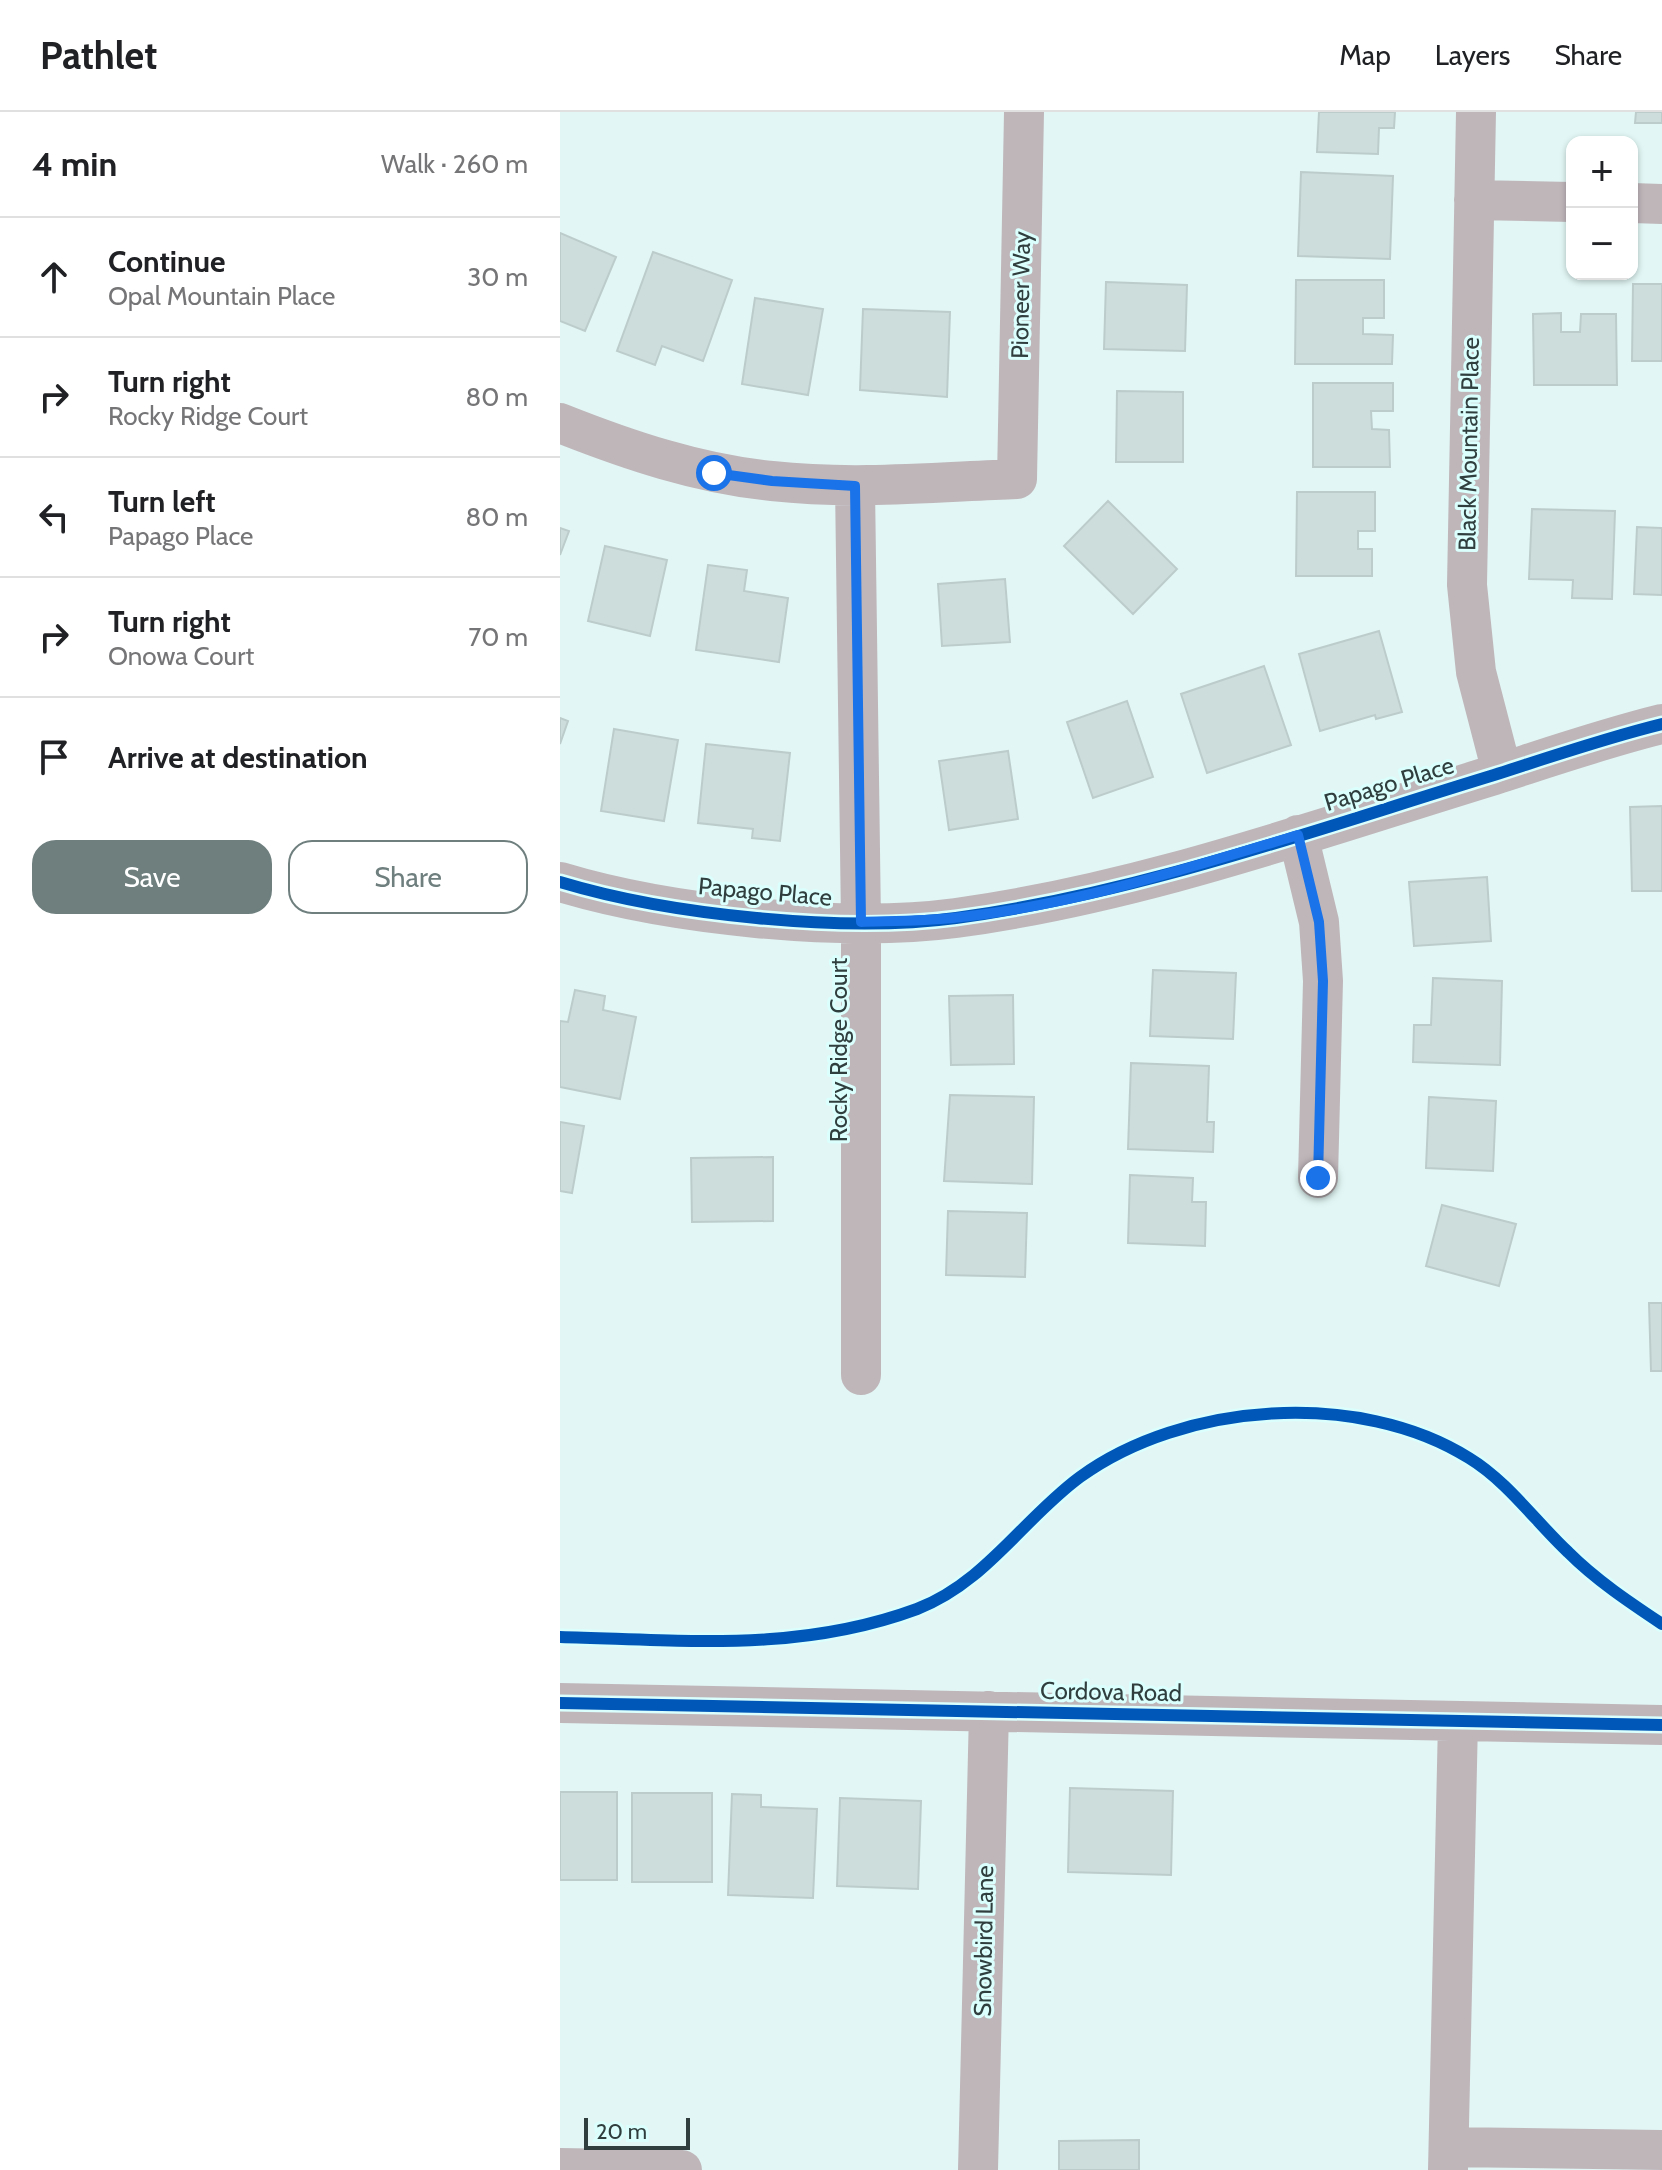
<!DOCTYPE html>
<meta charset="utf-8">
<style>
:root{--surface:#fff;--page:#f6f6f6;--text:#202124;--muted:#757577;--line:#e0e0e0;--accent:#6e7f7e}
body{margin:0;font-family:Cabin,sans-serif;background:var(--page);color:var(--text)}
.controls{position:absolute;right:24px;top:24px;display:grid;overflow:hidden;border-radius:16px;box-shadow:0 2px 6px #0004}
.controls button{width:72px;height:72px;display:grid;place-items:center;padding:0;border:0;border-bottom:2px solid var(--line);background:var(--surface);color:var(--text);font:40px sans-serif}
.scale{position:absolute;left:24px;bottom:20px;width:106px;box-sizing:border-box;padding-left:8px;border:4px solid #303e3e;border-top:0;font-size:22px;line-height:28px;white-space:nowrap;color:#303e3e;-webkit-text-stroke:6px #dafffd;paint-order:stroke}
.stop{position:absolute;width:24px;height:24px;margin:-18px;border:6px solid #1a73e8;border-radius:50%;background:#fff}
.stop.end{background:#1a73e8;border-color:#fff;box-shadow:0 2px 8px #0008}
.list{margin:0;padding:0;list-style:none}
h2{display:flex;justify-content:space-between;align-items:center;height:104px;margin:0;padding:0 32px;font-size:34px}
h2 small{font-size:26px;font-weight:400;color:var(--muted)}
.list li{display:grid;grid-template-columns:52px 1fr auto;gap:24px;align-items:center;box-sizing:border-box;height:120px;padding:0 32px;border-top:2px solid var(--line)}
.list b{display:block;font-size:30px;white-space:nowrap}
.list p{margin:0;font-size:26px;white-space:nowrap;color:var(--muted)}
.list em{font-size:26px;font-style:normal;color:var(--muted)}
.actions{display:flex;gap:16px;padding:24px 32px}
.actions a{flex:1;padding:18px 0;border:2px solid var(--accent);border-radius:24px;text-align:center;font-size:28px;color:var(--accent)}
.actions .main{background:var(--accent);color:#fff}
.icon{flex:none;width:44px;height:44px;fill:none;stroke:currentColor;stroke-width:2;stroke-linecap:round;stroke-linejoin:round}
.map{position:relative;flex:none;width:1102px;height:2058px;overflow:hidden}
header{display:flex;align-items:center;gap:48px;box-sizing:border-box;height:112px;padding:0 40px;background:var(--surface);border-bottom:2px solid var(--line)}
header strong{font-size:38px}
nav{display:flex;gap:44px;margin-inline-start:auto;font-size:28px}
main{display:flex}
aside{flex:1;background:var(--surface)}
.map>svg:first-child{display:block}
.building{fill:#cddddc;stroke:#bccccb;stroke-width:2}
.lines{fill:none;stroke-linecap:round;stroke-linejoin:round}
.minor{stroke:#bfb6ba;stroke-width:40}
.cycleway-casing{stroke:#dafffd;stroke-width:17}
.cycleway{stroke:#0057b8;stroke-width:12}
.route{stroke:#1a73e8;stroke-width:10}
.labels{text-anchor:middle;stroke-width:6;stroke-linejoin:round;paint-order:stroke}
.street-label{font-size:24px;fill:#303e3e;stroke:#dafffd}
</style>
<header>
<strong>Pathlet</strong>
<nav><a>Map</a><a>Layers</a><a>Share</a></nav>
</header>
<main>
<aside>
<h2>4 min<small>Walk · 260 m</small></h2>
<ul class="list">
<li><svg class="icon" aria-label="ahead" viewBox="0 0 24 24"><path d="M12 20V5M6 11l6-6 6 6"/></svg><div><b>Continue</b><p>Opal Mountain Place</p></div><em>30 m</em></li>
<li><svg class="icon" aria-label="right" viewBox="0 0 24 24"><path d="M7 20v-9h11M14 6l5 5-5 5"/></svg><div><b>Turn right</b><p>Rocky Ridge Court</p></div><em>80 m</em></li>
<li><svg class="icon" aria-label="left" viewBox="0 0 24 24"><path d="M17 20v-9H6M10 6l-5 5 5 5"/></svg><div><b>Turn left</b><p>Papago Place</p></div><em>80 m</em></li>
<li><svg class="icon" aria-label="right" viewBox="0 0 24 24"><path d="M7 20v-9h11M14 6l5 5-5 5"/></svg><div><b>Turn right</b><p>Onowa Court</p></div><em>70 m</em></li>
<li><svg class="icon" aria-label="arrive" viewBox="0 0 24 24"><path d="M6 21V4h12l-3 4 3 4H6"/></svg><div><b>Arrive at destination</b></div></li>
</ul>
<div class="actions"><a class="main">Save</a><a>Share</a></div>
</aside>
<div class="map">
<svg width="1102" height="2058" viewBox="0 0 1102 2058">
<rect width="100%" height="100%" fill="#e2f7f5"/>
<path class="building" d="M759,0H835L834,16H819L818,42L757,40Z
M1076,0H1102V11H1075Z
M741,60L833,64L830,147L738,144Z
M0,121L56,145L25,219L0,209Z
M93,140L172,168L143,249L102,234L95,253L57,239Z
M736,168H824V206H803V222L833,223L832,252H735Z
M546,170L627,173L625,239L544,237Z
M1073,172H1102V249H1072Z
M195,186L263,197L248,283L182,272Z
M303,197L390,200L387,285L300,278Z
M1001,201V220H1020L1021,202H1056L1057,273H974L973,202Z
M753,271H833V299H811L812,317L829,318L830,355H753Z
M557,279L623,280V350H556Z
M737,380H815V419H798V437H812V464H736Z
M548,389L617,457L573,502L504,434Z
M972,397L1055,399L1052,487L1012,486L1013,468L969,467Z
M1077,415L1102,416V483L1074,482Z
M0,416L9,419L0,443Z
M45,434L107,448L90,524L28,509Z
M148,453L187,458L184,479L228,486L219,550L136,538Z
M445,467L450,530L382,534L378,472Z
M819,519L842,600L816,607L815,603L760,619L739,542Z
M704,554L731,633L647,661L621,582Z
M567,589L593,665L533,686L507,610Z
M0,606L8,609L0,632Z
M54,617L118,628L104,709L41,699Z
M146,632L230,641L220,729L192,726L193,717L138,711Z
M448,639L458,707L389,718L379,649Z
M1102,694V779H1072L1070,695Z
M927,765L931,829L854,834L849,770Z
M593,858L676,861L673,927L590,924Z
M873,866L942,869L940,953L853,950L854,913H871Z
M15,878L45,884L43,898L76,905L60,987L0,975V909L8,910Z
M453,883L454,952L391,953L389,884Z
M571,951L649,954L647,1010H654L653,1040L568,1037Z
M390,983L474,985L472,1072L384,1069Z
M869,985L936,989L933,1059L866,1056Z
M0,1010L24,1014L12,1081L0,1079Z
M213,1045V1109L132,1110L131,1046Z
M570,1063L633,1066L632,1090H646L645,1134L568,1131Z
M882,1093L956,1112L939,1174L866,1154Z
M388,1099L467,1101L465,1165L386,1163Z
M1089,1191H1102V1259H1091Z
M510,1676L613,1679L611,1763L508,1760Z
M0,1680H57V1768H0Z
M72,1681H152V1770H72Z
M172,1682L201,1683V1695L257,1697L253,1786L168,1783Z
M280,1686L361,1689L358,1777L277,1774Z
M579,2028V2058H499V2029Z"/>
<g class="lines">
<path class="minor" d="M916,0L907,473L916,560L942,660
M914,88L1012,90
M1072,91L1102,92
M0,311C68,338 139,362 212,369C294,378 376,370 457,367L464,0
M295,374L301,810V1263
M738,723L759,810L763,869L758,1066
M0,770C109,803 283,821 396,806C580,781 757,717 934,663C990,645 1045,626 1102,612
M0,1591L1102,1613
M889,2035L1102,2038
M0,2056L122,2058
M418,2058L429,1599
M888,2058L898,1609"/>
<g class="cycleway-casing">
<path id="cycleway" d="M0,770C109,803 283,821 396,806C580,781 757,717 934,663C990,645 1045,626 1102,612
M0,1525C123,1528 238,1541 357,1497C425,1471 463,1407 520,1365C623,1290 799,1277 909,1346C947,1369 976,1410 1008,1440C1036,1468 1069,1490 1102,1512
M0,1591L1102,1613"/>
</g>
<use href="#cycleway" class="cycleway"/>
</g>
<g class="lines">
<path class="route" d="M154,361L212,369L295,374L301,810C331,809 363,809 393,806C511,794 625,757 738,723L759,810L763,869L758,1066"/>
</g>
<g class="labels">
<g class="street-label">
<text transform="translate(461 183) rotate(-89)" y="8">Pioneer Way</text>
<text transform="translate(909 332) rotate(-89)" y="8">Black Mountain Place</text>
<text transform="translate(829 672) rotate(-17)" y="8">Papago Place</text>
<text transform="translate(205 780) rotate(5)" y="8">Papago Place</text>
<text transform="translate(279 938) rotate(-90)" y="8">Rocky Ridge Court</text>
<text transform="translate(551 1580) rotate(1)" y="8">Cordova Road</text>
<text transform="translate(424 1829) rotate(-89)" y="8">Snowbird Lane</text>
</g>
</g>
</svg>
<div class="controls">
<button>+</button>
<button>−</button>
</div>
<div class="scale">20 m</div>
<div class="stop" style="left:154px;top:361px"></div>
<div class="stop end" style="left:758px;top:1066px"></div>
</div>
</main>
